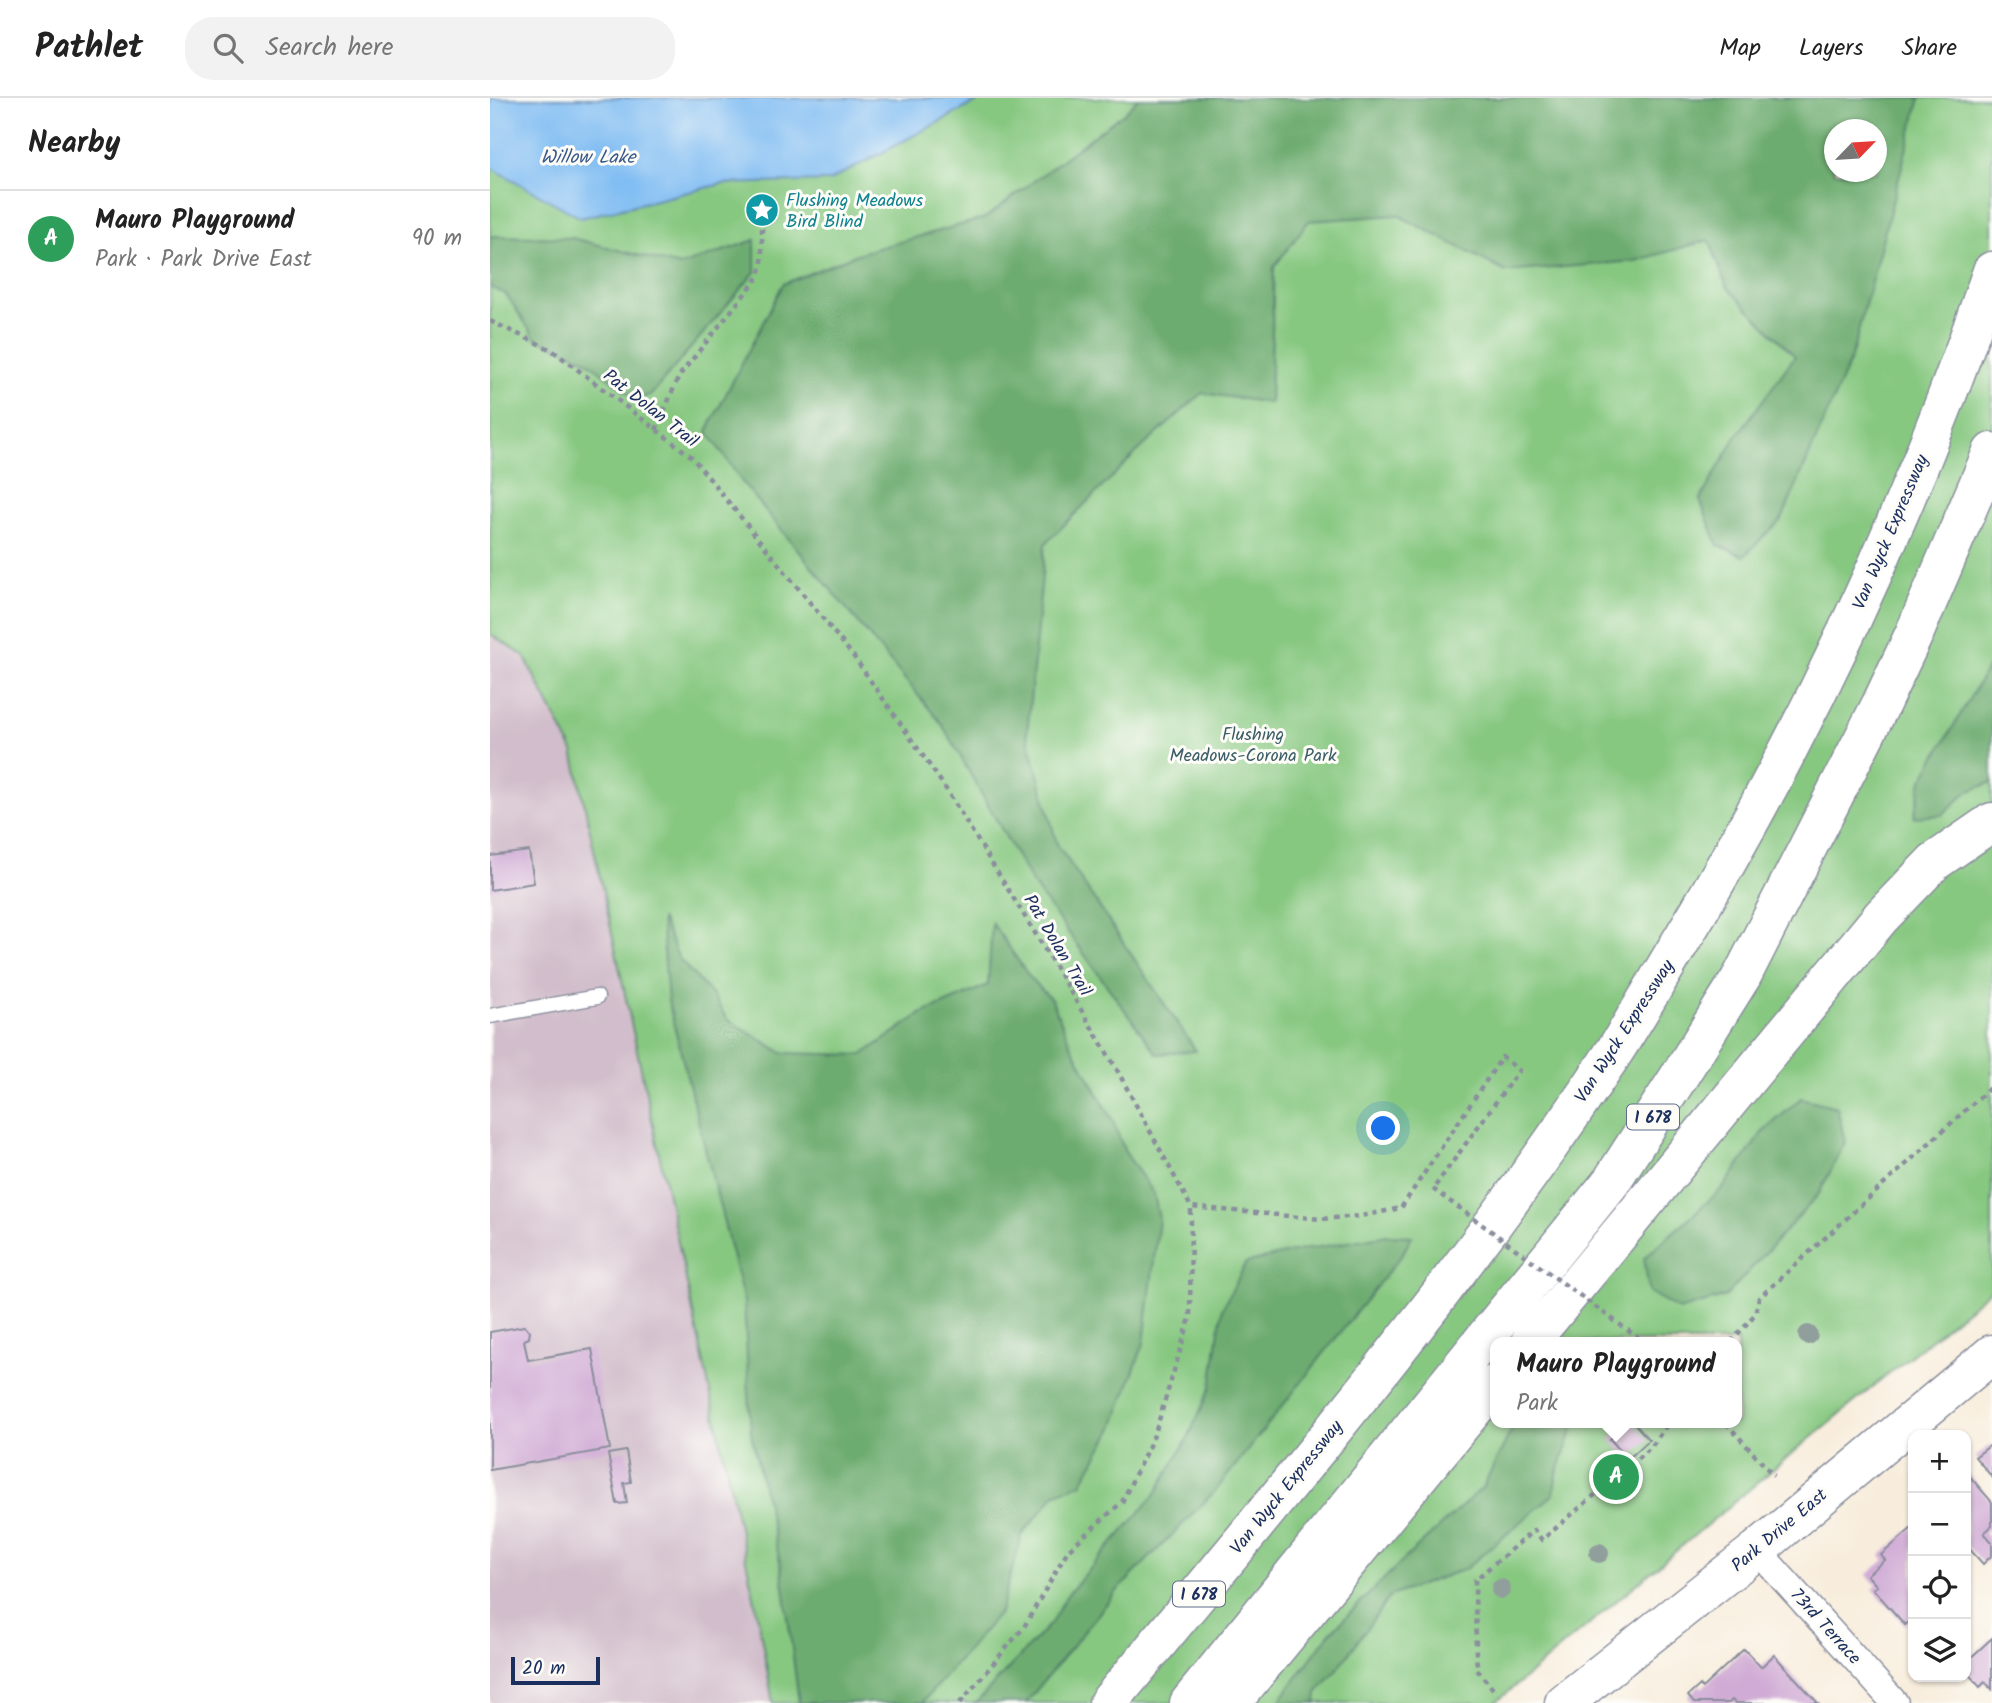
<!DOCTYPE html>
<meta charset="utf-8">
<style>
:root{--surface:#fff;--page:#f2f2f2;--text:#222;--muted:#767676;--line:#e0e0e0;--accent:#b5179e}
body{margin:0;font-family:Kalam,sans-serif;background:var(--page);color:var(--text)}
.controls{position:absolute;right:21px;bottom:21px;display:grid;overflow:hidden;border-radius:14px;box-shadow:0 2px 5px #0004}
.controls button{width:63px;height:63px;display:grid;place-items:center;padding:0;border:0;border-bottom:2px solid var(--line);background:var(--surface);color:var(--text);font:35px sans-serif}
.compass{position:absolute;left:1334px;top:21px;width:63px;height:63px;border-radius:50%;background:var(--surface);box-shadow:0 2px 5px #0004;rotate:65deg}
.scale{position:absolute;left:21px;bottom:18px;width:89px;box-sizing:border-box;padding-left:7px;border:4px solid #1b2f5e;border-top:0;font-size:19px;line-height:24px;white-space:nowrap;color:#1b2f5e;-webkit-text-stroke:5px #fdfcf7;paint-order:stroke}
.you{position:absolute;left:894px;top:1031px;width:24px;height:24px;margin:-18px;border:5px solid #fff;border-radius:50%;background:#1a73e8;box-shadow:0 0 0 10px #1a73e833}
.badge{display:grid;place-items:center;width:46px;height:46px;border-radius:50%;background:var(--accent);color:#fff;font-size:23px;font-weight:700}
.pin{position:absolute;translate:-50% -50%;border:4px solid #fff;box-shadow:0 2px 7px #0006}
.popup{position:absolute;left:1000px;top:1239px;width:252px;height:91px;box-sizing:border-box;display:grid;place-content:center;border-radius:14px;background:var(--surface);filter:drop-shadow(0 2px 5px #0005);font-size:23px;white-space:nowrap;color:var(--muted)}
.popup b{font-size:26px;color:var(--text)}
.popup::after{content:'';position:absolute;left:50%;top:100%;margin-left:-14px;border:14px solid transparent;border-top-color:var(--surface)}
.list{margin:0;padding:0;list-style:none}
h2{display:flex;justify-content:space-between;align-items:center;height:91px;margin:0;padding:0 28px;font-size:30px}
h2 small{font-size:23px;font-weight:400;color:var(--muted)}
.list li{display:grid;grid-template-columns:46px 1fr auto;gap:21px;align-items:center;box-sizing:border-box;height:98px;padding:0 28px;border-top:2px solid var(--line)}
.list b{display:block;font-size:26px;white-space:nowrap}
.list p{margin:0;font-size:23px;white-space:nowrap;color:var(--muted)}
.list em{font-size:23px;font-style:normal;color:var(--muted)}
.icon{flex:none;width:38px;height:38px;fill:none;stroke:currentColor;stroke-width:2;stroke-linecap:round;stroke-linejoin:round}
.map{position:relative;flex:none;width:1502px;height:1605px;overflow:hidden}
header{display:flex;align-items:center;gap:42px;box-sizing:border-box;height:98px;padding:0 35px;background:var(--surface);border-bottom:2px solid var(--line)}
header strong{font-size:33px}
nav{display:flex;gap:38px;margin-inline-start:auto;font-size:24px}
.search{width:490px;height:63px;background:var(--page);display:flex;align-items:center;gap:18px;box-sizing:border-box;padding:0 24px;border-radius:28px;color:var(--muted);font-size:26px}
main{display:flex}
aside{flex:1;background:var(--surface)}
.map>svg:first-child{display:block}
.industrial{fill:#d1bdcb}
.green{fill:#87c881;stroke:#517c70;stroke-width:2;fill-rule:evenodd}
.forest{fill:#6dac6f;stroke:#446e66;stroke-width:2;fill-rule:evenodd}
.water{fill:#81bdf3;stroke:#4e76a8;stroke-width:2}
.building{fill:#d0abd5}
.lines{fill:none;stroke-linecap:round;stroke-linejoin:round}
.lane-casing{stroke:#8a8e9d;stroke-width:17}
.street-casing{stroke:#8a8e9d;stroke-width:29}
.secondary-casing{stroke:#8a8e9d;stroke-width:41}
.highway-casing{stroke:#8a8e9d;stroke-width:41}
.path{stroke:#8a8e9d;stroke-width:4.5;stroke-dasharray:5 5;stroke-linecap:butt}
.lane{stroke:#fff;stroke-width:14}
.street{stroke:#fff;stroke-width:26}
.secondary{stroke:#fff;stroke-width:38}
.highway{stroke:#fff;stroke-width:38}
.path-bridge{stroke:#8a8e9d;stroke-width:4.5;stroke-dasharray:5 5;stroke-linecap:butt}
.tree{fill:#909e9c}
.labels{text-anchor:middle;stroke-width:6;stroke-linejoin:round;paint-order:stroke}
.shield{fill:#fdfcf7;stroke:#5f6c8c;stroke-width:2}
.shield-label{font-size:16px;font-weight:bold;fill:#1b2f5e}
.culture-label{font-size:18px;fill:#0d838f;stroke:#fdfcf7;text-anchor:start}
.street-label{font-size:18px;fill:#1b2f5e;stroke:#fdfcf7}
.park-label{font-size:18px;fill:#3b5d68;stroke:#fdfcf7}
.water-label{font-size:19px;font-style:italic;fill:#3a5a8b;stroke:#fdfcf7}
</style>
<header>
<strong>Pathlet</strong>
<div class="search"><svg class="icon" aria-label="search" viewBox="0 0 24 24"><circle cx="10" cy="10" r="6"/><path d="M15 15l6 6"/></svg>Search here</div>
<nav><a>Map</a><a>Layers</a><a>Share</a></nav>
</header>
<main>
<aside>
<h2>Nearby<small></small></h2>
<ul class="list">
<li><span class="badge" style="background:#2e9e5b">A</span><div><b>Mauro Playground</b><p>Park · Park Drive East</p></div><em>90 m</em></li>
</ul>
</aside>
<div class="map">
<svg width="1502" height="1605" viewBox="0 0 1502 1605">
<rect width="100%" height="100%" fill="#fdfcf7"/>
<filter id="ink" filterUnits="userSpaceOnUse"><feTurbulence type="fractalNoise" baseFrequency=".0143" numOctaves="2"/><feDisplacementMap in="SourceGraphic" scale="14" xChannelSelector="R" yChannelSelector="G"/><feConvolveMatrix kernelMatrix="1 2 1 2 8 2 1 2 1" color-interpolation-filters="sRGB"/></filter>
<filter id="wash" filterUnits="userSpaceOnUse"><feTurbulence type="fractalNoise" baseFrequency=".00686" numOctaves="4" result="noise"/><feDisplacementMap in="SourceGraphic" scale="28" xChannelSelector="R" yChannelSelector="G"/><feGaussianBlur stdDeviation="1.57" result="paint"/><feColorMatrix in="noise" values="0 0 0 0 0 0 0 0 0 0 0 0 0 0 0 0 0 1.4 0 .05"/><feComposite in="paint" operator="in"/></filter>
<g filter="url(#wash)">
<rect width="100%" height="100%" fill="#f8eddc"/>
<path class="industrial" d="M0,490L101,613L283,1605H0Z"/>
<path class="green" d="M0,0H1502V1191L1299,1358L1005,1605H283L265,1504L83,653L34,558L0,536ZM1344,32H1386V74H1344ZM1005,1244H1247V1325H1005Z"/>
<path class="forest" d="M648,0H1430L1361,260L1292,421L1254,458L1228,447L1210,402L1246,339L1305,258L1237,189L1219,142L1145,163L1016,174L908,117L819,123L784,169L780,305L712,295L648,353L555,446L537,636L567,746L706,953L667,956L542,785L452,626L252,384L217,333L293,186L367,156L495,120L635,14ZM1344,32H1386V74H1344Z
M0,138L82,140L190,168L265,142V174L161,297L145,301L95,261L45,240L16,196L0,189Z
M1502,562V684L1477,694L1452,717L1424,719L1432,682Z
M171,820L189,861L223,898L237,921L293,955L372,957L431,916L498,887L502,825L541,881L561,901L582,949L622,1021L635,1054L664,1096L669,1121L654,1245L622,1332L591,1386L566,1395L532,1437L510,1514L432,1605H309L292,1473L261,1335L254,1204L178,903Z
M1311,1000L1347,1009L1355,1044L1329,1096L1236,1198L1189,1212L1159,1194L1154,1160L1233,1090L1272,1035Z
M897,1137L922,1138L913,1155L726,1392L626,1494L536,1605H486L561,1525L577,1497L665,1397L698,1340L721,1289L732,1211L756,1165L802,1154Z
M1025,1325H1085L1066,1379L1064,1396L975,1471L900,1498L850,1568L827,1595L826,1605H788L839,1536L911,1464L993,1389Z"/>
<path class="water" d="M0,0H494L339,83L232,86L91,120L0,69Z"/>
<g id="blocks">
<path class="building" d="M39,753L44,785L0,792V758Z
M34,1228L40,1233L39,1240L34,1242L38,1262L102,1251L120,1351L0,1372V1234Z
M1137,1325H1144L1159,1342L1138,1361L1120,1341Z
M1502,1346V1379L1485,1359Z
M136,1353L141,1384L134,1385L137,1405L127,1406L118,1356Z
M1476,1374L1502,1404V1428L1494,1435L1502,1444V1457L1493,1466L1476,1447Z
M1423,1429V1520L1415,1527L1383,1491L1387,1488L1377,1477L1395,1462L1391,1457Z
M1502,1540V1591L1495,1584L1490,1589L1476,1573V1564Z
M1254,1551L1271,1569L1284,1557L1328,1605H1245L1242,1602L1239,1605H1204L1198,1598L1210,1587L1212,1590Z"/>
</g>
</g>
<g filter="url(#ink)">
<use href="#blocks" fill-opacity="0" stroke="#8a8e9d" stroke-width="2"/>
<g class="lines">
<g class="lane-casing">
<path id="lane" d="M0,918L107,899"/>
</g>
<g class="street-casing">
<path id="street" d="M1267,1452L1405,1605"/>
</g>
<g class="secondary-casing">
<path id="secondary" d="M1074,1605L1267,1452L1502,1256"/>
</g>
<g class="highway-casing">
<path id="highway" d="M1040,1244L1391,819L1444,764L1502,724
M618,1605C792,1395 969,1187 1120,960C1142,927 1162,892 1182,858C1313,643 1421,412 1502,173
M699,1605L1121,1084L1190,977L1252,878L1390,608L1425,534L1502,354
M741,1605L1005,1286"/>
</g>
<path class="path" d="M0,223L62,252L202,359L364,559L454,688L545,835L626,970L701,1109L831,1121L871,1118L911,1110L1012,959L1029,972L943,1091
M166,332L189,278L266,182L272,168V112
M1241,1244L1265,1216L1269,1200L1502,988
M1236,1325L1284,1378
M1003,1591L988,1573L986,1559L985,1482L1044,1432L1052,1442L1162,1348L1178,1325
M470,1605L534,1529L578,1452L632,1404L665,1335L700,1220L701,1109"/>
<use href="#lane" class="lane"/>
<use href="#street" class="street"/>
<use href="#secondary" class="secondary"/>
<use href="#highway" class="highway"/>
<path class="path-bridge" d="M943,1091L1154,1244"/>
</g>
<g class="tree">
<circle cx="1318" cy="1237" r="10"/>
<circle cx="1109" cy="1455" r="10"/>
<circle cx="1011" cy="1491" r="10"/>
</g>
</g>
<defs>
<g id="sight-disc" transform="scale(1.75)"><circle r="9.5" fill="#0f9aa8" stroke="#fdfcf7"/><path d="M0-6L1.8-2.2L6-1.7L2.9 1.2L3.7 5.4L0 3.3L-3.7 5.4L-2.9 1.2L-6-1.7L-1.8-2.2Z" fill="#fff"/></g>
</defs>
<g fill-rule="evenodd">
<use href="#sight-disc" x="272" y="112"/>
</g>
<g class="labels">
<g class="shield">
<rect x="1137" y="1006.5" width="52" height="25" rx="5"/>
<rect x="683" y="1483.5" width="52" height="25" rx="5"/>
</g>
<g class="shield-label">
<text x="1163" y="1025">I 678</text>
<text x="709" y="1502">I 678</text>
</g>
<g class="culture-label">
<text x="296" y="108">Flushing Meadows<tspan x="296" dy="21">Bird Blind</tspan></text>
</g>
<g class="street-label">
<text transform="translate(161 310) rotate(38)" y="6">Pat Dolan Trail</text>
<text transform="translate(1400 434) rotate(-67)" y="6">Van Wyck Expressway</text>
<text transform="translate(568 847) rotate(59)" y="6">Pat Dolan Trail</text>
<text transform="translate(1134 933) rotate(-57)" y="6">Van Wyck Expressway</text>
<text transform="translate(796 1389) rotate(-51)" y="6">Van Wyck Expressway</text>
<text transform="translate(1289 1432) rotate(-40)" y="6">Park Drive East</text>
<text transform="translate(1336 1528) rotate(48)" y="6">73rd Terrace</text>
</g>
<g class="park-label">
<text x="763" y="642">Flushing<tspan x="763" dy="21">Meadows-Corona Park</tspan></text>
</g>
<g class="water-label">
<text x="98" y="65">Willow Lake</text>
</g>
</g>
</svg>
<div class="controls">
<button>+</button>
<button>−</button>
<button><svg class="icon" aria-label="locate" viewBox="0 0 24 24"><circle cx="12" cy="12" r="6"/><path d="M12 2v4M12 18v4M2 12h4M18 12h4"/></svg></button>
<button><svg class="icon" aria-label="layers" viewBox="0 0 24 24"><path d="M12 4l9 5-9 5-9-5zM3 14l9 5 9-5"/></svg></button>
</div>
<svg class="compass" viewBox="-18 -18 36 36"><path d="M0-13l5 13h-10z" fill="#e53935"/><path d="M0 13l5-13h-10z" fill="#767676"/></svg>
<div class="scale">20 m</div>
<div class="you"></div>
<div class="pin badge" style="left:1126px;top:1379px;background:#2e9e5b">A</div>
<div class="popup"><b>Mauro Playground</b>Park</div>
</div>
</main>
